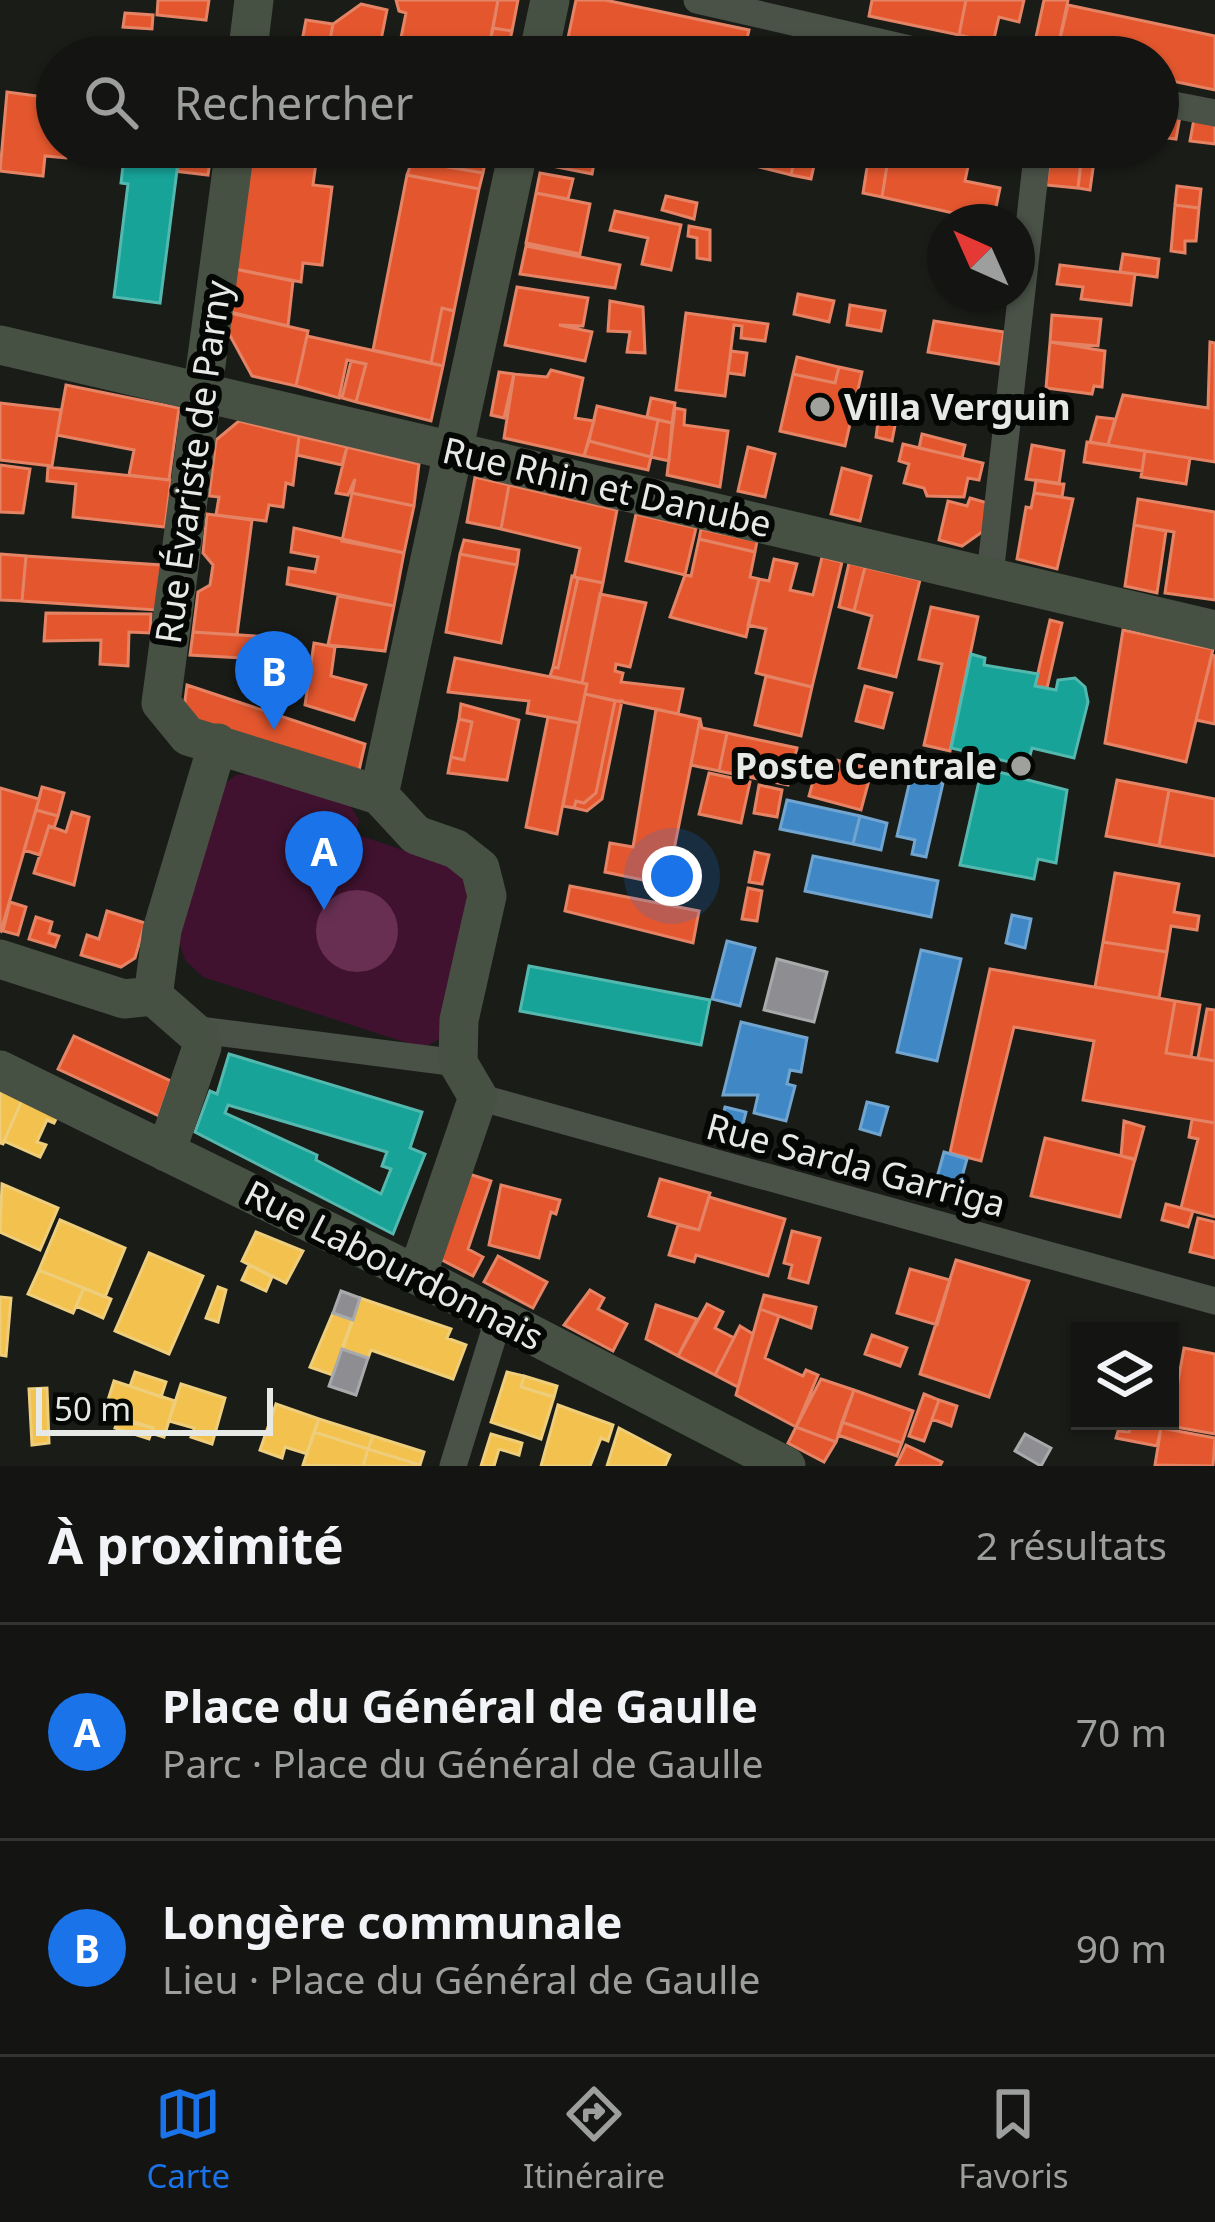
<!DOCTYPE html>
<html lang="fr">
<meta charset="utf-8">
<style>
:root{--surface:#141512;--page:#212220;--text:#f1f3f6;--muted:#9d9f9f;--line:#333432;--accent:#1a73e8}
body{margin:0;font-family:"Noto Sans",sans-serif;background:var(--page);color:var(--text)}
.controls{position:absolute;right:36px;bottom:36px;display:grid;overflow:hidden;border-radius:0px;box-shadow:0 3px 9px #0004}
.controls button{width:108px;height:108px;display:grid;place-items:center;padding:0;border:0;border-bottom:3px solid var(--line);background:var(--surface);color:var(--text);font:60px sans-serif}
.compass{position:absolute;left:927px;top:204px;width:108px;height:108px;border-radius:50%;background:var(--surface);box-shadow:0 3px 9px #0004;rotate:315deg}
.scale{position:absolute;left:36px;bottom:30px;width:237px;box-sizing:border-box;padding-left:12px;border:6px solid #e6e9e5;border-top:0;font-size:33px;line-height:42px;white-space:nowrap;color:#e6e9e5;-webkit-text-stroke:9px #050705;paint-order:stroke}
.you{position:absolute;left:672px;top:876px;width:42px;height:42px;margin:-30px;border:9px solid #fff;border-radius:50%;background:#1a73e8;box-shadow:0 0 0 18px #1a73e833}
.badge{display:grid;place-items:center;width:78px;height:78px;border-radius:50%;background:var(--accent);color:#fff;font-size:39px;font-weight:700}
.pin{position:absolute;translate:-50% -99px;filter:drop-shadow(0 3px 6px #0008)}
.pin::after{content:'';position:absolute;top:63px;width:42px;height:36px;background:inherit;clip-path:polygon(0 0,100% 0,50% 100%)}
.list{margin:0;padding:0;list-style:none}
h2{display:flex;justify-content:space-between;align-items:center;height:156px;margin:0;padding:0 48px;font-size:51px}
h2 small{font-size:39px;font-weight:400;color:var(--muted)}
.list li{display:grid;grid-template-columns:78px 1fr auto;gap:36px;align-items:center;box-sizing:border-box;height:216px;padding:0 48px;border-top:3px solid var(--line)}
.list b{display:block;font-size:45px;white-space:nowrap}
.list p{margin:0;font-size:39px;white-space:nowrap;color:var(--muted)}
.list em{font-size:39px;font-style:normal;color:var(--muted)}
.icon{flex:none;width:66px;height:66px;fill:none;stroke:currentColor;stroke-width:2;stroke-linecap:round;stroke-linejoin:round}
.map{position:relative;flex:none;width:1215px;height:1466px;overflow:hidden}
.search{position:absolute;background:var(--surface);box-shadow:0 3px 9px #0004;left:36px;right:36px;top:36px;height:132px;display:flex;align-items:center;gap:30px;box-sizing:border-box;padding:0 42px;border-radius:66px;color:var(--muted);font-size:45px}
.sheet{height:588px;background:var(--surface)}
nav{display:flex;justify-content:space-around;align-items:center;box-sizing:border-box;height:168px;border-top:3px solid var(--line);background:var(--surface);font-size:33px;color:var(--muted)}
nav a{display:grid;justify-items:center;gap:6px}
nav .on{color:var(--accent)}
.map>svg:first-child{display:block}
.green{fill:#40122f}
.water{fill:#682f52}
.homes{fill:#f2c14e;stroke:#eecd7b;stroke-width:3}
.shops{fill:#e4572e;stroke:#e58365;stroke-width:3}
.schools{fill:#3f88c5;stroke:#71a5cf;stroke-width:3}
.public{fill:#17a398;stroke:#55b8af;stroke-width:3;fill-rule:evenodd}
.industry{fill:#8d8d92;stroke:#a8a9ab;stroke-width:3}
.lines{fill:none;stroke-linecap:round;stroke-linejoin:round}
.street{stroke:#4a5247;stroke-width:27}
.secondary{stroke:#475143;stroke-width:39}
.poi-dot{fill:#9fa19d;stroke:#050705;stroke-width:4.5}
.labels{text-anchor:middle;stroke-width:12;stroke-linejoin:round;paint-order:stroke}
.poi-label{font-size:36px;font-weight:bold;fill:#e6e9e5;stroke:#050705;text-anchor:start}
.street-label{font-size:36px;fill:#e6e9e5;stroke:#050705}
</style>
<div class="map">
<svg width="1215" height="1466" viewBox="0 0 1215 1466">
<rect width="100%" height="100%" fill="#1a1c18"/>
<path class="green" d="M261,773L348,802L359,820L356,834L458,869L469,886L439,1039L423,1048L203,977L185,960L177,935L220,788L236,775Z"/>
<path class="water" d="M316 931a41 41 0 1 1 82 0a41 41 0 1 1-82 0Z"/>
<path class="homes" d="M0,1090L22,1100L3,1144L0,1143Z
M22,1100L57,1117L54,1123L47,1120L37,1142L46,1145L40,1157L4,1141Z
M2,1184L58,1208L40,1250L0,1232Z
M60,1220L125,1248L105,1297L39,1270Z
M256,1232L303,1251L286,1283L242,1261Z
M149,1253L203,1276L169,1354L115,1331Z
M249,1265L272,1277L266,1291L242,1280Z
M39,1270L84,1288L73,1313L28,1294Z
M218,1287L226,1290L218,1322L206,1318Z
M84,1288L111,1299L103,1318L76,1306Z
M0,1297L11,1298L6,1356L0,1355Z
M360,1298L451,1329L447,1338L466,1345L453,1379L371,1350L368,1358L342,1349Z
M333,1313L353,1320L333,1375L310,1367Z
M135,1372L166,1382L161,1397L130,1386Z
M507,1372L524,1376L521,1387L554,1397L541,1439L491,1422Z
M524,1376L557,1386L554,1397L521,1387Z
M114,1381L175,1401L164,1437L151,1433L153,1428L103,1416Z
M181,1384L225,1398L212,1444L191,1437L194,1428L169,1421Z
M47,1388L49,1443L32,1445L29,1389Z
M276,1404L319,1419L307,1454L285,1447L282,1458L260,1450Z
M558,1405L613,1425L608,1441L601,1438L590,1466H541Z
M119,1417L153,1428L149,1439L115,1428Z
M319,1419L373,1436L368,1449L314,1432Z
M619,1428L670,1455L665,1466H607Z
M314,1432L368,1449L363,1466L303,1465Z
M491,1434L522,1443L519,1455L499,1449L494,1466H481Z
M373,1436L424,1452L420,1465L368,1449Z
M368,1449L420,1465V1466H363Z"/>
<path class="shops" d="M158,0H209L206,20L157,15Z
M396,0H498L487,57H397L406,13L399,11Z
M498,0H518L512,31L493,28Z
M576,0H605L749,30L743,57H564Z
M872,0H966L959,35L869,16Z
M966,0H1024L1019,22L999,17L993,43L959,35Z
M1044,0H1068L1056,56L1033,51Z
M361,4L387,10L378,55L329,45L333,24Z
M1068,5L1215,36V90L1158,78V57L1056,56Z
M125,13L153,15L152,29L123,27Z
M306,20L333,24L329,45L302,41Z
M493,28L512,31L506,57H487Z
M7,92L52,98L48,136L57,137V147H68L66,158L45,156L43,176L0,171Z
M1158,112L1180,116L1176,139L1158,137Z
M1194,119L1215,123V144L1190,141Z
M251,147H318L313,185L332,187L322,265L303,263L301,282L235,269Z
M432,147H488L483,173L429,163Z
M546,147H597L592,174L542,164Z
M726,147H818L815,161L795,157L791,175L724,158Z
M890,147H972L965,181L1000,188L993,222L882,197Z
M1051,147H1083L1078,188L1046,185Z
M869,155L888,159L882,197L863,193Z
M175,157L210,161L208,175L173,171Z
M795,157L815,161L811,179L791,175Z
M1081,160L1094,161L1090,190L1078,188Z
M412,161L483,173L479,189L407,175Z
M540,173L573,179L568,199L536,193Z
M407,175L479,189L454,311L442,308L431,363L373,350Z
M1177,186L1201,189L1199,208L1175,205Z
M536,193L590,204L580,254L526,243Z
M666,196L697,203L694,219L662,210Z
M1175,205L1199,208L1196,241H1185V253L1171,251Z
M615,211L681,225L671,270L642,264L648,238L610,230Z
M689,226L710,230V260L697,258V238L688,236Z
M526,246L620,265L615,288L520,274Z
M1123,254L1159,259L1157,277L1120,272Z
M1060,265L1135,274L1131,305L1081,299L1083,287L1057,284Z
M235,269L293,281L288,326L230,312Z
M517,287L588,298L583,326L559,325L592,332L585,361L505,345Z
M798,294L834,301L829,322L794,314Z
M610,301L643,307L645,353L627,352L630,332L608,331Z
M850,305L885,311L881,331L847,325Z
M442,308L454,311L443,366L431,363Z
M230,313L308,331L296,386L252,376L228,332Z
M686,313L768,324L765,341L741,338L742,326L734,325L725,396L676,390Z
M1052,315L1101,319L1098,346L1050,342Z
M934,321L1004,332L999,364L928,352Z
M307,336L443,366L431,421L356,402L366,364L347,360L339,398L296,386Z
M1050,342L1105,351L1102,387L1094,386L1092,394L1046,388Z
M1210,342L1215,343V462L1108,445L1123,395L1208,408Z
M731,351L747,353L744,375L728,373Z
M797,357L839,367L835,383L793,374Z
M351,361L366,364L356,402L342,398Z
M839,367L862,372L845,446L780,431L793,374L835,383Z
M551,370L583,378L575,418L594,421L584,456L504,438L514,374L547,377Z
M499,372L514,374L504,418L491,415Z
M66,385L179,408L169,480L129,475L134,450L57,435Z
M651,398L675,403L672,423L647,417Z
M0,403L61,410L52,466L0,460Z
M597,406L658,420L651,457L589,441Z
M880,407L898,410L892,441L876,437Z
M675,408L685,410L684,425L728,431L720,487L667,475Z
M1097,417L1115,419L1108,445L1090,442Z
M658,420L672,423L669,461L651,457Z
M239,421L299,436L293,485L286,483L283,507L269,505L266,521L216,515L219,497L209,496L216,440Z
M922,434L965,445L962,458L919,448Z
M299,436L347,447L342,465L297,455Z
M589,441L651,457L648,470L584,456Z
M1087,442L1145,451L1142,471L1084,462Z
M903,444L983,463L979,480L968,478L964,497L927,496L924,488L904,483L909,464L899,461Z
M1032,445L1064,451L1059,484L1026,479Z
M347,447L419,464L414,506L352,493L355,479L348,495L336,493Z
M748,447L775,454L765,497L738,491Z
M1145,451L1190,458L1186,484L1141,477Z
M0,465L30,469L23,513L0,512Z
M48,467L171,480L165,527L73,517L76,484L47,481Z
M842,468L871,476L860,521L831,514Z
M475,477L509,485L501,529L467,522Z
M1036,480L1064,484L1062,497L1034,493Z
M509,485L617,510L603,583L574,577L580,548L501,529Z
M352,493L414,506L404,553L342,541Z
M1034,493L1073,499L1057,569L1017,559L1026,507L1031,508Z
M970,498L988,503L985,530L962,546L939,540L948,501L967,506Z
M1138,499L1215,512V600L1165,593L1174,532L1134,525Z
M207,514L252,520L237,635L193,632L198,592L210,585L213,565L203,553Z
M636,514L696,528L685,575L626,561Z
M1134,525L1166,531L1157,593L1125,586Z
M294,528L404,553L394,606L287,584L289,568L315,572L318,557L291,552Z
M701,529L757,541L755,552L699,539Z
M699,539L755,552L750,577L759,579L746,637L670,617L685,575L691,576Z
M464,540L519,550L517,565L460,554Z
M0,554L26,556L22,601L0,600Z
M460,554L517,565L501,643L446,632Z
M26,556L161,565L156,610L22,601Z
M822,557L842,562L812,687L756,673L766,629L748,625L759,579L769,581L774,559L797,564L790,590L813,595Z
M849,563L865,567L854,611L839,607Z
M865,567L920,580L896,677L859,668L872,616L854,611Z
M572,576L578,578L558,668L553,667Z
M578,578L603,583L582,683L550,676L553,667L558,668Z
M600,594L646,603L630,667L616,664L615,671L623,673L621,682L683,689L678,714L585,694L587,684L582,683Z
M338,596L394,606L385,651L328,645Z
M931,607L978,617L950,751L924,745L942,664L919,659Z
M46,613L151,614L150,633L129,632L128,666L100,664L101,640L44,641Z
M1050,620L1062,623L1047,688L1035,686Z
M1123,630L1213,649L1186,762L1105,743Z
M193,632L286,638L279,705L256,697L261,659L190,655Z
M314,643L335,647L331,676L366,685L354,720L305,705Z
M1212,655L1215,656V724L1196,720Z
M455,658L587,684L579,723L527,713L529,701L448,692Z
M766,676L812,687L801,736L755,725Z
M187,685L365,744L358,775L183,716Z
M865,686L892,693L883,728L856,721Z
M585,694L615,701L596,793L584,803L576,801L574,808L563,806Z
M615,701H622L602,799L587,811L574,808L576,801L584,803L596,793Z
M461,704L519,720L507,780L448,773L451,757L464,760L472,722L459,719Z
M656,709L700,719L667,885L605,872L610,843L633,847Z
M548,717L579,723L557,834L526,827Z
M459,719L472,722L464,760L451,757Z
M700,719L702,728L727,733L719,771L691,765Z
M727,733L797,748L788,785L719,771Z
M820,756L872,769L861,810L809,796Z
M709,773L750,782L741,823L699,814Z
M1117,780L1169,790L1159,846L1106,836Z
M759,785L782,790L777,817L754,813Z
M42,787L64,793L58,816L36,810Z
M0,788L39,799L1,931L0,930Z
M1169,790L1215,799V856L1159,846Z
M36,810L58,816L54,828L49,826L40,855L24,850Z
M72,812L89,817L74,885L34,873L49,826L66,832Z
M755,852L769,855L762,884L749,882Z
M1115,873L1179,884L1174,912L1199,916L1197,930L1171,926L1167,952L1103,942Z
M570,886L699,911L693,943L565,911Z
M748,888L762,891L757,921L742,919Z
M10,902L26,907L18,935L3,931Z
M107,911L145,923L135,958L121,967L81,955L87,935L99,939Z
M36,917L52,922L49,933L59,936L55,947L29,939Z
M1103,942L1167,952L1159,998L1095,987Z
M990,969L1175,1001L1166,1053L1215,1061V1123L1083,1100L1094,1041L1014,1027L981,1161L950,1153Z
M1175,1001L1200,1005L1191,1057L1166,1053Z
M1207,1009L1215,1010V1061L1198,1058Z
M74,1036L171,1081L159,1116L58,1069Z
M1192,1119L1215,1123V1217L1181,1208L1198,1139L1189,1137Z
M1124,1121L1144,1127L1135,1160L1121,1156Z
M1045,1138L1135,1159L1120,1217L1031,1196Z
M469,1174L491,1181L468,1249L483,1257L473,1276L440,1259Z
M660,1179L710,1193L699,1230L649,1216Z
M501,1185L560,1200L556,1214L551,1212L539,1258L489,1245Z
M709,1197L785,1219L768,1276L696,1255L694,1262L669,1255L678,1225L699,1230Z
M1166,1204L1193,1211L1188,1227L1162,1220Z
M1198,1218L1215,1222V1258L1190,1252Z
M792,1231L820,1238L808,1283L789,1278L792,1265L784,1263Z
M498,1256L547,1282L533,1308L484,1282Z
M956,1260L1029,1281L989,1397L920,1374Z
M910,1269L950,1280L937,1325L897,1313Z
M590,1290L604,1298L598,1309L627,1324L613,1351L564,1325Z
M764,1295L816,1307L811,1328L760,1309Z
M707,1304L723,1312L715,1328L734,1338L715,1375L678,1356Z
M656,1305L697,1319L678,1356L646,1339Z
M760,1309L779,1316L765,1358L803,1376L806,1370L818,1375L796,1427L736,1395Z
M740,1326L753,1334L738,1387L715,1375Z
M872,1335L907,1348L900,1366L865,1354Z
M1184,1348L1215,1354V1434L1170,1426Z
M821,1379L854,1390L836,1442L796,1427Z
M854,1390L913,1411L902,1443L842,1422Z
M924,1394L939,1400L924,1441L909,1436Z
M939,1400L957,1406L951,1426L932,1419Z
M842,1422L902,1443L897,1456L838,1435Z
M1131,1422L1161,1428L1157,1446L1116,1438L1118,1431L1129,1432Z
M796,1427L836,1442L824,1462L788,1443Z
M1161,1428L1215,1438L1213,1466L1155,1465Z
M906,1445L942,1462L940,1466H896Z"/>
<path class="schools" d="M911,776L943,783L926,857L912,854L915,840L897,836Z
M787,800L860,816L853,844L780,829Z
M860,816L887,823L881,850L853,844Z
M813,856L938,881L931,917L805,891Z
M1012,915L1031,919L1025,948L1006,943Z
M727,941L755,948L740,1006L712,999Z
M921,950L961,959L937,1061L897,1052Z
M741,1022L807,1038L801,1072L790,1070L787,1084L795,1086L786,1121L754,1113L758,1095H723Z
M867,1102L888,1107L880,1135L860,1129Z
M725,1107L746,1112L740,1136L719,1130Z
M944,1152L967,1159L956,1198L933,1192Z"/>
<path class="public" d="M115,147H180L160,303L114,297L128,184L121,183L123,166L112,164Z
M971,654L985,658L984,665L1038,674L1035,686L1056,690L1058,680L1075,678L1085,687L1088,702L1074,758L1032,748L1024,779L1067,790L1056,863L1038,859L1034,879L960,865L982,768L1011,775L1014,763L951,748Z
M529,966L710,1000L701,1045L520,1011Z
M229,1054L422,1112L410,1148L425,1154L393,1234L195,1132L210,1091L217,1094ZM228,1105L387,1152L382,1166L391,1169L381,1194L316,1160L317,1155L225,1113Z"/>
<path class="industry" d="M777,959L827,972L814,1022L764,1010Z
M341,1291L360,1298L353,1320L333,1313Z
M342,1349L368,1358L356,1395L329,1386Z
M1025,1434L1051,1448L1041,1466L1015,1451Z"/>
<g class="lines">
<path class="street" d="M697,0L944,57
M1158,102L1215,113
M990,575L1038,147
M192,1029L458,1063
M478,1097L1215,1301
M453,1466L499,1317"/>
<path class="secondary" d="M247,57L254,0
M538,57L550,0
M235,147L161,703L188,736L379,795L416,835L456,849L480,868L487,896L459,1020L458,1063L478,1097L417,1275
M0,345L1215,630
M379,795L519,147
M0,959L124,999L153,996
M153,996L162,930L218,743
M153,996L200,1037L202,1047L166,1152
M0,1070L417,1275L786,1466"/>
</g>
<g class="poi-dot">
<circle cx="820" cy="407" r="12"/>
<circle cx="1021" cy="766" r="12"/>
</g>
<g class="labels">
<g class="poi-label">
<text x="844" y="420">Villa Verguin</text>
<text x="997" y="779" text-anchor="end">Poste Centrale</text>
</g>
<g class="street-label">
<text transform="translate(193 462) rotate(-82)" y="13">Rue Évariste de Parny</text>
<text transform="translate(607 487) rotate(13)" y="13">Rue Rhin et Danube</text>
<text transform="translate(856 1165) rotate(15)" y="13">Rue Sarda Garriga</text>
<text transform="translate(394 1265) rotate(27)" y="13">Rue Labourdonnais</text>
</g>
</g>
</svg>
<div class="controls">
<button><svg class="icon" aria-label="layers" viewBox="0 0 24 24"><path d="M12 4l9 5-9 5-9-5zM3 14l9 5 9-5"/></svg></button>
</div>
<svg class="compass" viewBox="-18 -18 36 36"><path d="M0-13l5 13h-10z" fill="#e53935"/><path d="M0 13l5-13h-10z" fill="#9d9f9f"/></svg>
<div class="scale">50 m</div>
<div class="you"></div>
<div class="pin badge" style="left:324px;top:910px">A</div>
<div class="pin badge" style="left:274px;top:730px">B</div>
<div class="search"><svg class="icon" aria-label="search" viewBox="0 0 24 24"><circle cx="10" cy="10" r="6"/><path d="M15 15l6 6"/></svg>Rechercher</div>
</div>
<section class="sheet">
<h2>À proximité<small>2 résultats</small></h2>
<ul class="list">
<li><span class="badge">A</span><div><b>Place du Général de Gaulle</b><p>Parc · Place du Général de Gaulle</p></div><em>70 m</em></li>
<li><span class="badge">B</span><div><b>Longère communale</b><p>Lieu · Place du Général de Gaulle</p></div><em>90 m</em></li>
</ul>
</section>
<nav>
<a class="on"><svg class="icon" aria-label="map" viewBox="0 0 24 24"><path d="M3 6l6-2 6 2 6-2v14l-6 2-6-2-6 2zM9 4v14M15 6v14"/></svg>Carte</a>
<a><svg class="icon" aria-label="directions" viewBox="0 0 24 24"><path d="M12 3l9 9-9 9-9-9zM9 14v-3h6M13 9l2 2-2 2"/></svg>Itinéraire</a>
<a><svg class="icon" aria-label="saved" viewBox="0 0 24 24"><path d="M7 4h10v16l-5-4-5 4z"/></svg>Favoris</a>
</nav>
